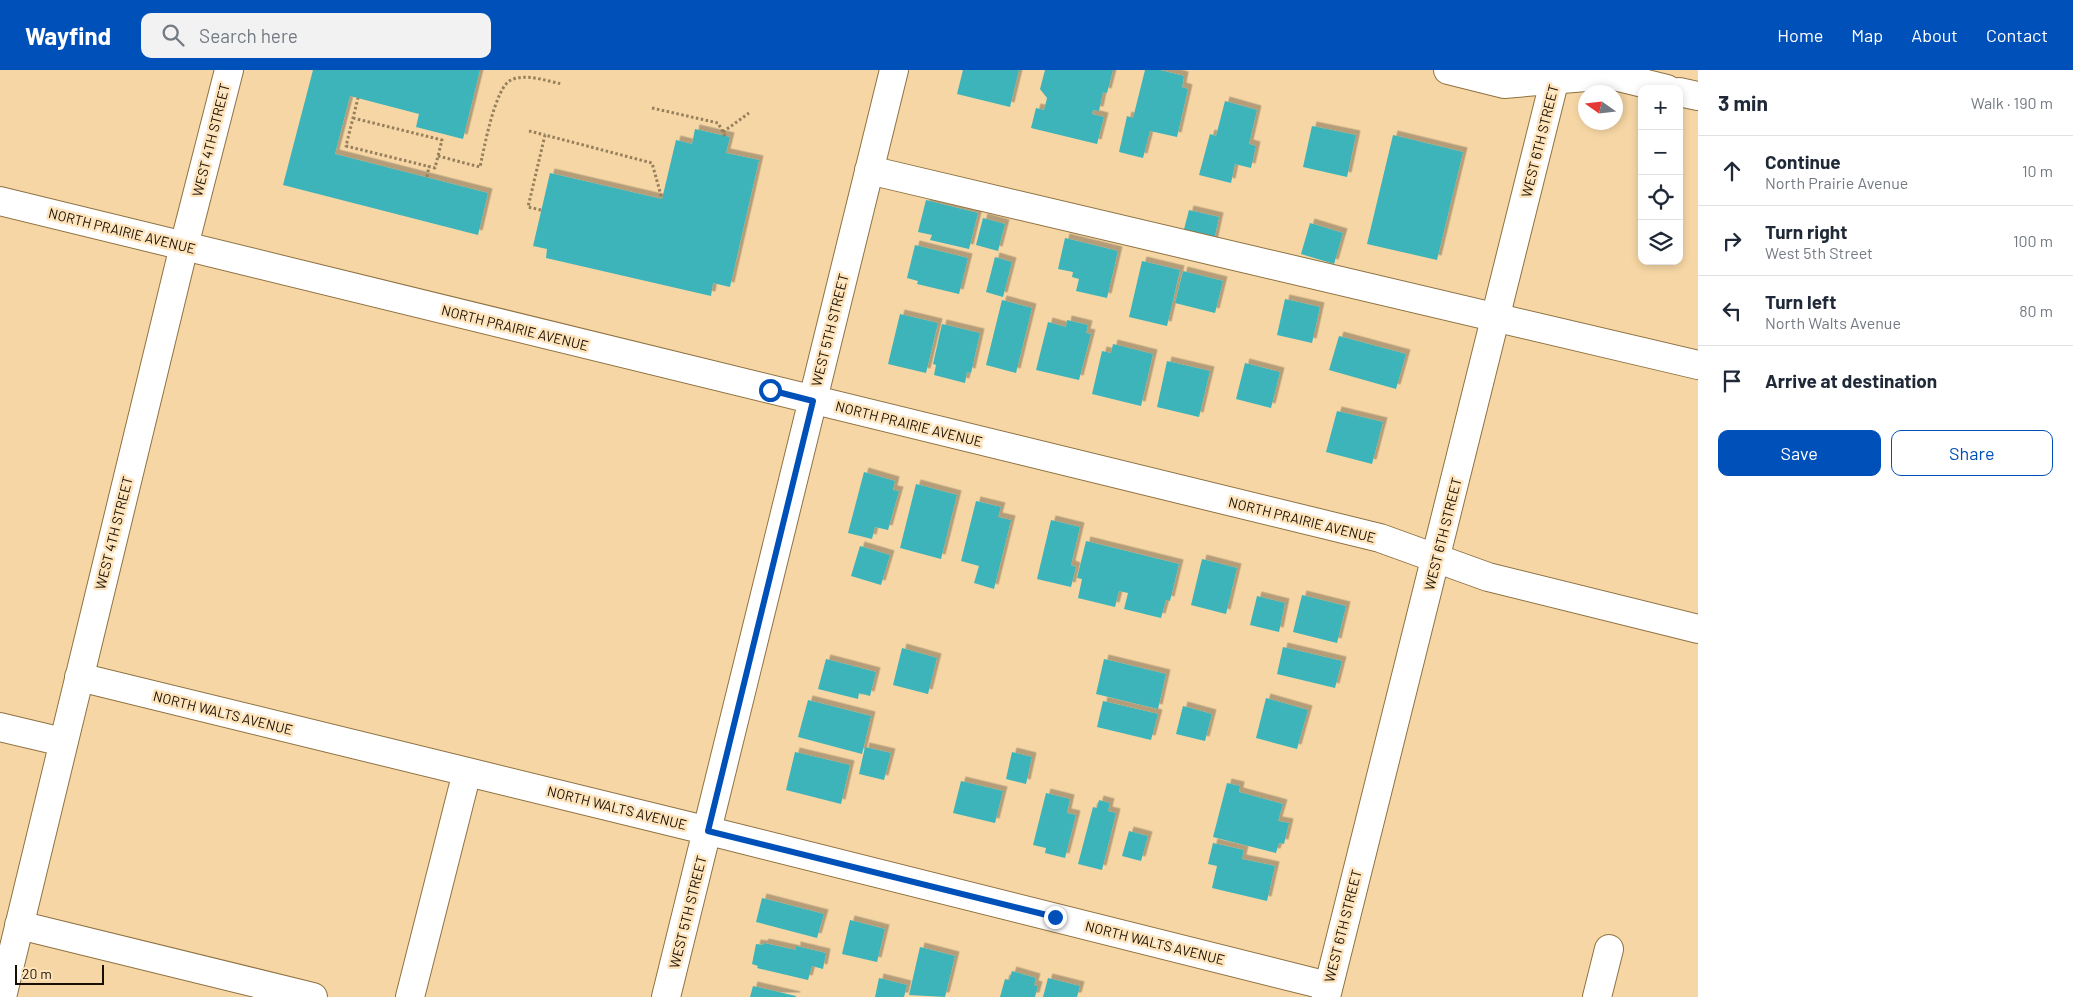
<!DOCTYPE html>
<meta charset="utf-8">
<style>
:root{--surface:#fff;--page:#f2f2f3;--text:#1f2937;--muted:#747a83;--line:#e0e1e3;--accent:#0050b9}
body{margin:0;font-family:Barlow,sans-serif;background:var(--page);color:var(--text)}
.controls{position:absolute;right:15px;top:15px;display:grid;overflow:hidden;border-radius:10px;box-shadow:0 2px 8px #0003}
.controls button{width:45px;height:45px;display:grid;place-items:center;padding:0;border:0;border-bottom:1px solid var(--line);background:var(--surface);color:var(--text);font:25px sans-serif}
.compass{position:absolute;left:1578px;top:15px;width:45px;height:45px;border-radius:50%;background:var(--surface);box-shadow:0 2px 8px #0003;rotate:284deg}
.scale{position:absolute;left:15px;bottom:12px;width:89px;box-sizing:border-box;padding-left:5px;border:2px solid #190f00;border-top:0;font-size:14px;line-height:18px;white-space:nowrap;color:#190f00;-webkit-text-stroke:4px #fee4bc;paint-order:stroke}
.stop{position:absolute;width:15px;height:15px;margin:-11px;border:4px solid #0050b9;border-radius:50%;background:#fff}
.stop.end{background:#0050b9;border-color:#fff;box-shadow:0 1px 5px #0008}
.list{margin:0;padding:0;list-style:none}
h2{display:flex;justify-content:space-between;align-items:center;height:65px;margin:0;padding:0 20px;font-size:21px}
h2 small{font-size:16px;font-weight:400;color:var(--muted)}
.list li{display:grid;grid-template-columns:32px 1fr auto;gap:15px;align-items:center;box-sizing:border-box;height:70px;padding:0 20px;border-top:1px solid var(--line)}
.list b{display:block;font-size:19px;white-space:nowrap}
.list p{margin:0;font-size:16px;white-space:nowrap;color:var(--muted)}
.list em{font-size:16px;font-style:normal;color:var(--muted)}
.actions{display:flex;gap:10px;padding:15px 20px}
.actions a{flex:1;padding:11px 0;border:1px solid var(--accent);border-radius:10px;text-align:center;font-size:18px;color:var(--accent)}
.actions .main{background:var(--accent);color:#fff}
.icon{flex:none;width:28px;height:28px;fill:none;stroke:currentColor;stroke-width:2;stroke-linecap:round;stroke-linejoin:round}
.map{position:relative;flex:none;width:1698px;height:927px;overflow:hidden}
header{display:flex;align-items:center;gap:30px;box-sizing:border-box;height:70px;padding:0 25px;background:var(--accent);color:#fff}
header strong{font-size:24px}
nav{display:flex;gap:28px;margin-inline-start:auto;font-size:18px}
.search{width:350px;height:45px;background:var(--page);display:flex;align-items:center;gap:12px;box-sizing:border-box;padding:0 18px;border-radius:10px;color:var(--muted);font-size:19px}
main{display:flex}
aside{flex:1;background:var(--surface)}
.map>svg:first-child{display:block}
.building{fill:#3cb4b9;filter:url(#shadow)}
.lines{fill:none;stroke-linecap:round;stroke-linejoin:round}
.minor-casing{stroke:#8f7243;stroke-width:30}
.major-casing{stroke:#8f7243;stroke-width:30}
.path{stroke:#967f5c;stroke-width:3;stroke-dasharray:2.5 2.5;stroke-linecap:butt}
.minor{stroke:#fff;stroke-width:28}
.major{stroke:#fff;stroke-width:28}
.route{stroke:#0050b9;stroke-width:6}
.labels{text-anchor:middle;stroke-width:5;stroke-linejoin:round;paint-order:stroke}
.street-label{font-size:14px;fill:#190f00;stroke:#fee4bc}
</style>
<header>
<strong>Wayfind</strong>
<div class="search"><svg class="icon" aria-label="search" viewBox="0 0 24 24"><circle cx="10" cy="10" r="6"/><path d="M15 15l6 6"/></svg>Search here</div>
<nav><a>Home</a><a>Map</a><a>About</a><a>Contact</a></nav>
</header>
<main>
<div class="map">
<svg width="1698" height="927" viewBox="0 0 1698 927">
<defs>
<filter id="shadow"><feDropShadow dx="4.5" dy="-4.5" stdDeviation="0" flood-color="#0004"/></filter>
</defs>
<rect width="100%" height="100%" fill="#f6d6a4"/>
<path class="building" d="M313,0H480L463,69L416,57L419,44L350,26L335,84L488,123L478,165L283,115Z
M963,0H1019L1010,37L957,24Z
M1045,0H1113L1107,23L1103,22L1099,41L1093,40L1092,44L1104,47L1097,74L1031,58L1036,38L1044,40L1047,28L1040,19Z
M1145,0H1160L1184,6L1182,17L1188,19L1177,67L1150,61L1143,88L1119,82L1127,46L1133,48Z
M1225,31L1257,40L1249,74L1256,76L1251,98L1235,94L1231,113L1199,105L1210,64L1216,66Z
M1312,56L1356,65L1347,107L1303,97Z
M695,59L730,67L726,83L759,90L730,217L713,213L711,226L546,188L547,179L533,176L550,103L662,129L676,70L692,74Z
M1393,65L1463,82L1437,190L1367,174Z
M926,130L978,143L969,179L930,170L932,165L918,162Z
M1189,140L1219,147L1213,175L1182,167Z
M983,148L1005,154L998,181L976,175Z
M1310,153L1343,163L1334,194L1301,184Z
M1065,168L1118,181L1107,228L1076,221L1079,209L1072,207L1073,202L1058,199Z
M915,175L968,188L959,224L917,214L918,211L907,208Z
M995,187L1012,192L1003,227L986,222Z
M1142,191L1180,200L1167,256L1129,247Z
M1183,201L1223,211L1215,243L1175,233Z
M1285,229L1320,237L1312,273L1277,265Z
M1002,230L1032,238L1016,303L986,295Z
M900,244L938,253L926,303L888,294Z
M1067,250L1088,255L1086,263L1091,264L1079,310L1036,300L1048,252L1066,257Z
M942,254L980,263L971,303L967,302L965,313L934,305L936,295L933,294Z
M1339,266L1406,284L1396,319L1329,300Z
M1113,274L1153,284L1141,336L1092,324L1102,281L1111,283Z
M1167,291L1210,301L1199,347L1157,337Z
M1245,293L1280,302L1271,338L1236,329Z
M1337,341L1383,352L1372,394L1326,382Z
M864,402L895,411L893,420L899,421L888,460L875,457L872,469L848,463Z
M916,414L957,425L941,489L900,478Z
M976,431L1001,437L998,447L1011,450L994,519L974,513L979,496L961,491Z
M1051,450L1080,457L1071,495L1076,497L1071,517L1037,509Z
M1086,471L1179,494L1170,531L1166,530L1161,548L1124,539L1128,523L1119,521L1115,537L1078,528L1082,509L1077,508Z
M860,476L890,485L881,515L851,506Z
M1202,489L1237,498L1226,544L1191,535Z
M1302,525L1346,536L1337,573L1293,562Z
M1257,526L1285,533L1279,562L1250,555Z
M1283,577L1342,591L1335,618L1277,604Z
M902,578L937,588L928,624L893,615Z
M826,589L876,602L870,626L859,623L858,629L818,619Z
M1104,589L1166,604L1158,639L1096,624Z
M1266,628L1308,640L1297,679L1256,668Z
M808,630L871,646L862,684L798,667Z
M1103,631L1158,644L1151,670L1097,657Z
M1183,636L1212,644L1205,671L1176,664Z
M865,677L891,683L884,710L859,704Z
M795,682L850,695L841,734L786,720Z
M1012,682L1032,687L1026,714L1006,709Z
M961,711L1003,721L995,753L953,743Z
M1227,713L1240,716L1239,722L1283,734L1278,751L1289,753L1284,774L1279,773L1276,783L1213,767Z
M1046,723L1070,729L1067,743L1076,745L1065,788L1045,783L1046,778L1033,775Z
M1099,730L1110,733L1108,741L1116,743L1102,800L1078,794L1093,737L1097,738Z
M1129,761L1148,766L1141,791L1122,786Z
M1213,773L1244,780L1242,789L1275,796L1267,831L1212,818L1217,796L1208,794Z
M762,828L824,844L817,868L756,852Z
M850,850L885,859L877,892L842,884Z
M764,873L796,880V876L826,883L823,899L812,896L808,910L757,898L758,896L752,894L756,874L763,875Z
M920,877L955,886L945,927L909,925Z
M1012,901L1036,908L1034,915L1038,916L1035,927H1000L1005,909L1009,910Z
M879,908L907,915L904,927H875Z
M1048,908L1080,916L1077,927H1043Z
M753,916L796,926V927H750Z"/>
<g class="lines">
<g class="minor-casing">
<path id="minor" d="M1448,0L1504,14L1610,5L1667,19
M1679,22L1698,26
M869,100L1698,295
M0,131L1380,468L1488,507L1698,559
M79,607L709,761L1328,916
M0,657L63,672
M19,855L313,927
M2,927L184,176L229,0
M410,927L467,702
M666,927L894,0
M1597,927L1609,879"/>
</g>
<g class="major-casing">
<path id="major" d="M1326,927L1557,0"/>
</g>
<path class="path" d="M652,38L718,53L725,66
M353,48L442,70L435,98L346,76L358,28
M529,61L545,65
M723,62L749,43
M438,86L480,97C484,79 495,17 511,10C525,3 547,11 562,14
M427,107L429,96
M541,140L528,137L545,65L652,93L662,129"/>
<use href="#minor" class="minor"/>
<use href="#major" class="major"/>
</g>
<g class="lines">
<path class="route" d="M770,320L813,331L708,761L1055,847"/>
</g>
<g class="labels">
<g class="street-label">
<text transform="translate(211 70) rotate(-76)" y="5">WEST 4TH STREET</text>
<text transform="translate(1540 71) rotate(-76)" y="5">WEST 6TH STREET</text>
<text transform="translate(122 161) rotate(14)" y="5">NORTH PRAIRIE AVENUE</text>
<text transform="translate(515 258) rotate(14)" y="5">NORTH PRAIRIE AVENUE</text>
<text transform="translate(830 260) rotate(-76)" y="5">WEST 5TH STREET</text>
<text transform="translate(909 354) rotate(14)" y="5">NORTH PRAIRIE AVENUE</text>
<text transform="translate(1302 450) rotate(14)" y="5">NORTH PRAIRIE AVENUE</text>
<text transform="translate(114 463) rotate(-76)" y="5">WEST 4TH STREET</text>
<text transform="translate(1443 464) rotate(-76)" y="5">WEST 6TH STREET</text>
<text transform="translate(223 643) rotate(14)" y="5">NORTH WALTS AVENUE</text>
<text transform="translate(617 738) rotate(14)" y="5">NORTH WALTS AVENUE</text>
<text transform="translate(688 842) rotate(-76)" y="5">WEST 5TH STREET</text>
<text transform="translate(1343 856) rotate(-76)" y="5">WEST 6TH STREET</text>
<text transform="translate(1155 873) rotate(14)" y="5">NORTH WALTS AVENUE</text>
</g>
</g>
</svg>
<div class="controls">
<button>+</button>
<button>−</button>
<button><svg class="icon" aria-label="locate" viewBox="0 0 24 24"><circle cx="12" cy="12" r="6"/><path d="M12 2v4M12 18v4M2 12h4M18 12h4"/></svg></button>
<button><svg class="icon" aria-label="layers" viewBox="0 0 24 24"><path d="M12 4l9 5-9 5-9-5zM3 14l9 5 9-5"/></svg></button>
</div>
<svg class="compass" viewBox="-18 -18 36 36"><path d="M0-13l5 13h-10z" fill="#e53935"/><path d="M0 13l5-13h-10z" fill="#747a83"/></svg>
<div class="scale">20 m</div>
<div class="stop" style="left:770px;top:320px"></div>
<div class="stop end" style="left:1055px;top:847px"></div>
</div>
<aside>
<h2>3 min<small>Walk · 190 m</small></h2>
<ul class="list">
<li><svg class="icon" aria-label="ahead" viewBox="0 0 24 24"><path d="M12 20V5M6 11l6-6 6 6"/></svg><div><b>Continue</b><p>North Prairie Avenue</p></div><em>10 m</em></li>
<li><svg class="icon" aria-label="right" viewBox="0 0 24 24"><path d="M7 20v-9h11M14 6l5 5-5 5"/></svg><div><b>Turn right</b><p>West 5th Street</p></div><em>100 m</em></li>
<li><svg class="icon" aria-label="left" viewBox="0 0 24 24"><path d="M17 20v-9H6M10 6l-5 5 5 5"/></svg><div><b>Turn left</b><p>North Walts Avenue</p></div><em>80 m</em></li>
<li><svg class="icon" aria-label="arrive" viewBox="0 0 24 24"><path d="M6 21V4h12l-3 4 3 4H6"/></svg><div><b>Arrive at destination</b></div></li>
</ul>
<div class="actions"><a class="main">Save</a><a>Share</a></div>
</aside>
</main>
